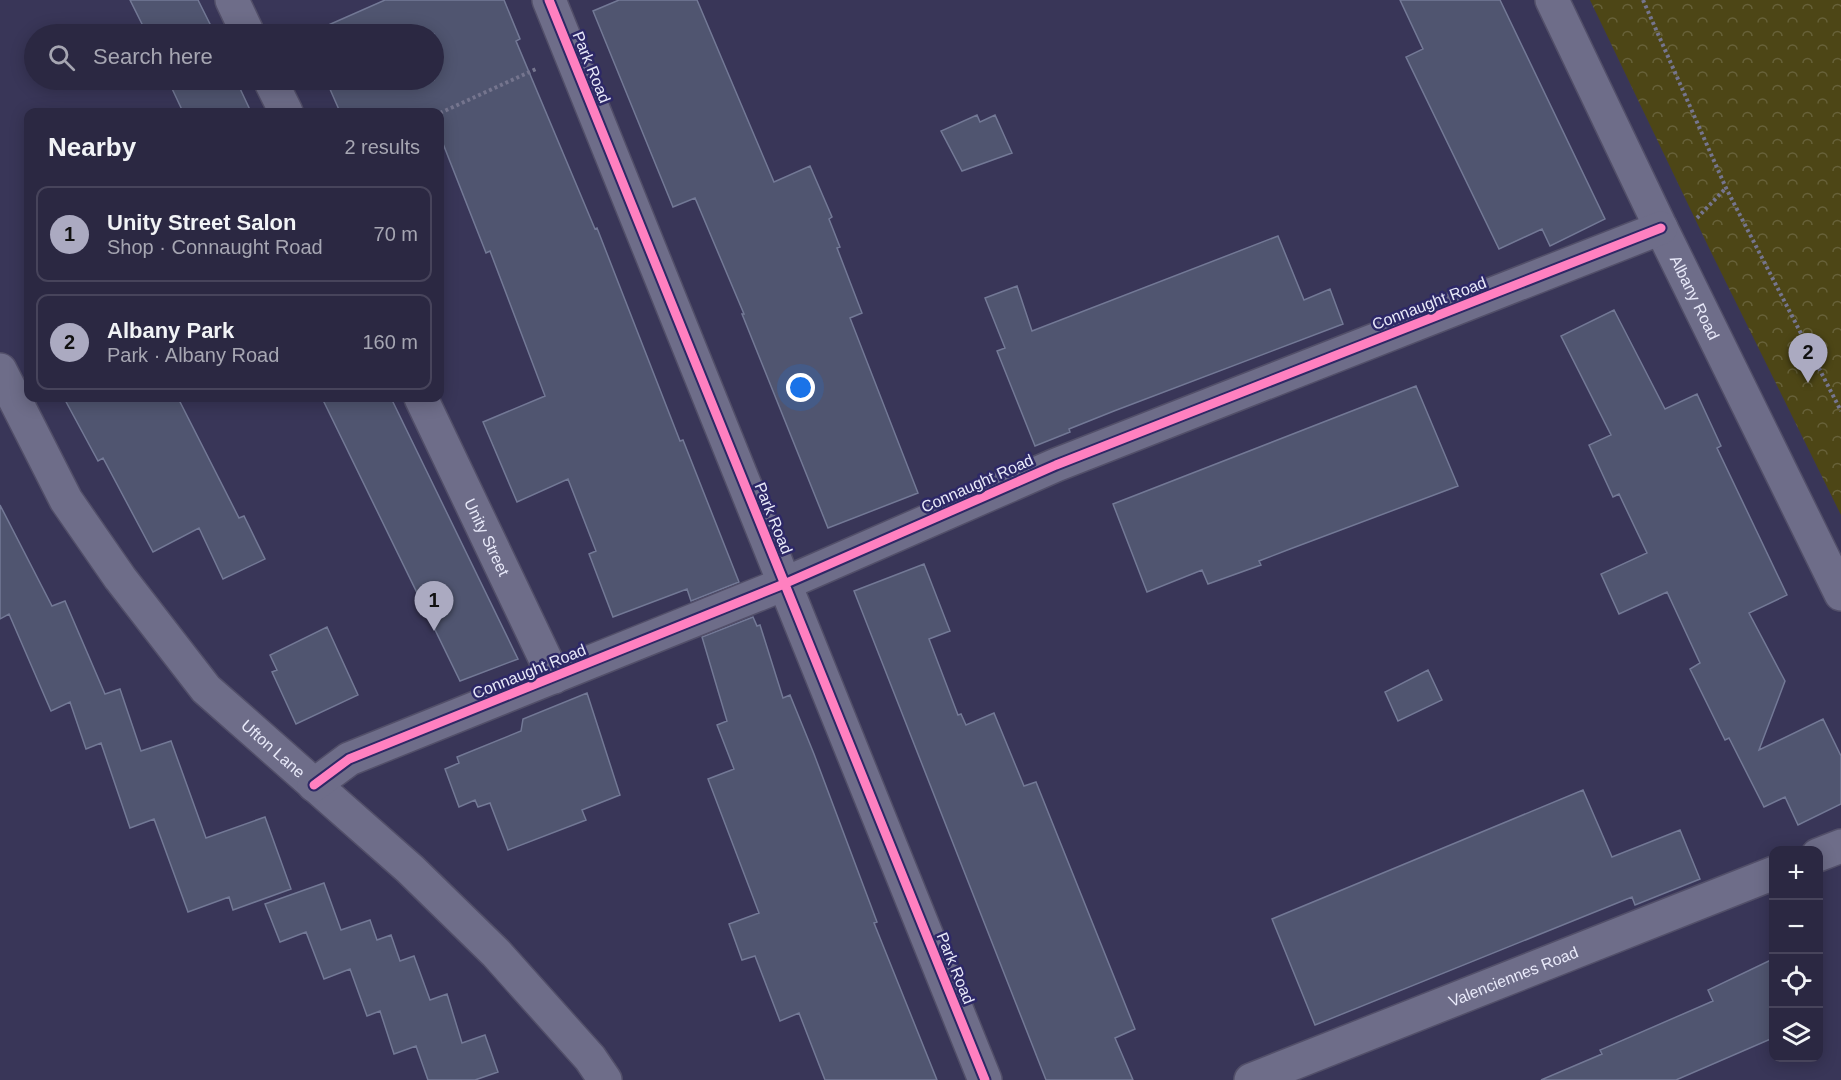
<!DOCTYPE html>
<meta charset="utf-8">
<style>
:root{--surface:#2b2842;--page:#333049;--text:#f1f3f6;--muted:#a6a6b2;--line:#47445b;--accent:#abaac1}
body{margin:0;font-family:Arial,sans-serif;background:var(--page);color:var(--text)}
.controls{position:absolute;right:18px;bottom:18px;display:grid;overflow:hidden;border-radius:12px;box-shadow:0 3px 15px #0003}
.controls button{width:54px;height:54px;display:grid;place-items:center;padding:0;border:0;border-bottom:2px solid var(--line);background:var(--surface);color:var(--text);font:30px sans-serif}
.you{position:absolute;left:801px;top:388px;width:21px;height:21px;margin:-15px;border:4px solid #fff;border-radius:50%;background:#1a73e8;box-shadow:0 0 0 9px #1a73e833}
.badge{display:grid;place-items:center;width:39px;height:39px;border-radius:50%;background:var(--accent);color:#111;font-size:20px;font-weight:700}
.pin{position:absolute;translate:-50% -50px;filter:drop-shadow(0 2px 3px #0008)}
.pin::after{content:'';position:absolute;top:32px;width:21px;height:18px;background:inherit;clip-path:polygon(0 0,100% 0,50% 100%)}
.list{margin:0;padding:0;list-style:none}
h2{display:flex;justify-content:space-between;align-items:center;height:78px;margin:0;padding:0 24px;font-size:26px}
h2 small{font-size:20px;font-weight:400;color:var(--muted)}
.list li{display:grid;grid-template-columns:39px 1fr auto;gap:18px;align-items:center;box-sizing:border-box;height:96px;margin:0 12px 12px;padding:0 12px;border:2px solid var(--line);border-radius:12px}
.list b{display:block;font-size:22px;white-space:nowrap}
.list p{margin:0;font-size:20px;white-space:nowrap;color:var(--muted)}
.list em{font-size:20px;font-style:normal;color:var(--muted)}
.icon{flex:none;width:33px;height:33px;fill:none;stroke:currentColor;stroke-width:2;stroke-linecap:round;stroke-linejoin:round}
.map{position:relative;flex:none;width:1841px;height:1080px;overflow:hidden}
.search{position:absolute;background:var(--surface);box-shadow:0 3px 15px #0003;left:24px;top:24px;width:420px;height:66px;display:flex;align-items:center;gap:15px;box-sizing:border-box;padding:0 21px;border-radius:33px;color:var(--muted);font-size:22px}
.panel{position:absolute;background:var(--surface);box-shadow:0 3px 15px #0003;left:24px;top:108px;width:420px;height:294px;border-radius:12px}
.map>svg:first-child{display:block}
.park{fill:url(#park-crowns)}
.building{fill:#505570;stroke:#737996;stroke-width:1.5}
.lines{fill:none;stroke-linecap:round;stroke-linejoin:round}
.minor-casing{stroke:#524f69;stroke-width:36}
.tertiary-casing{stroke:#524f69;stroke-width:36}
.path{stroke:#75758e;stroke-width:4;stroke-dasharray:3 3;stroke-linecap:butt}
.minor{stroke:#6e6d89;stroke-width:33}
.tertiary{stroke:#6e6d89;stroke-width:33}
.cycleway-casing{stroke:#2d2866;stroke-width:13}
.cycleway{stroke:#ff80c0;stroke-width:9}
.labels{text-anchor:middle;stroke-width:5;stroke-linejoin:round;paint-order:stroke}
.street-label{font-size:16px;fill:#e8e9f9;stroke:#2d2866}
</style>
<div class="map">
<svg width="1841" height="1080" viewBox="0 0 1841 1080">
<defs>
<pattern id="park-crowns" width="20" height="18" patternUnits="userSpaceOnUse" patternTransform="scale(1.5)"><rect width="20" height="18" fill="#4d4616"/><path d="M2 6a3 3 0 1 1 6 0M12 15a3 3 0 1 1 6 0" fill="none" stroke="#676139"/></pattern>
</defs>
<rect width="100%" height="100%" fill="#393658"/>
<path class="park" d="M1590,0H1841V515L1710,250Z"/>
<path class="building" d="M130,0H198L215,34H147Z
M385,0H504L520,39L516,41L595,229L597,228L680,441L683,440L739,582L691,601L687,589L613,617L589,554L596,551L568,479L517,502L483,422L545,396L490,251L486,253L440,136V112H340L326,80H434V34H308Z
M619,0H697L774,182L810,166L832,217L829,219L840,247L837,248L862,313L850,318L918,493L828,528L742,314H744L695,198L673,207L593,11Z
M1400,0H1500L1605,219L1550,246L1542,229L1499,249L1406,57L1423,49Z
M168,80H236L251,112H183Z
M977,115L980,122L995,115L1012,153L962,171L941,131Z
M1278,236L1304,300L1330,289L1343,324L1114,411L1069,429L1070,432L1035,446L997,351L1005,348L985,298L1017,286L1032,331Z
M1614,310L1665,409L1697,394L1721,446L1717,448L1787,595L1749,613L1785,681L1759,750L1823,719L1841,756V804L1798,825L1785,797L1764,807L1729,738L1725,740L1690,669L1700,663L1667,592L1619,614L1601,574L1647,553L1619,494L1613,497L1589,445L1611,435L1561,336Z
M1416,386L1458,486L1290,549L1259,561L1261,565L1208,584L1202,570L1147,592L1113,504Z
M64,398H178L239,518L244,516L265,559L223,579L199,528L153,552L103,458L98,461Z
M322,398H391L518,659L460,681Z
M0,505L52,606L65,601L105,694L120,689L141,751L171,741L206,838L265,817L291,889L233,910L229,897L188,912L154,819L130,828L101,743L86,749L70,702L51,711L9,614L0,619Z
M924,564L950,631L929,639L958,715L961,714L966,725L994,713L1024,786L1036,782L1135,1029L1115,1038L1133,1080H1046L854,591Z
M753,617L757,626L760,625L783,698L790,695L814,754L877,922L874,923L937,1080H825L799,1013L780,1021L755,956L742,960L729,924L759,913L708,779L734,769L717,725L727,721L702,637Z
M327,627L358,695L296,724L272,672L277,670L270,655Z
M1428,670L1442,700L1398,721L1385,692Z
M587,693L620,795L582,810L586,820L508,850L490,803L478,807L475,800L459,807L445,769L459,763L457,757L521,731L523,719Z
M1583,790L1612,857L1680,830L1700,879L1635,905L1632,897L1315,1025L1272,919Z
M324,883L341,930L370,920L377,940L391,935L400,961L414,956L430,1000L447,994L462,1043L485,1035L498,1072L475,1080H428L416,1046L394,1054L380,1011L367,1016L350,969L324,979L306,932L280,942L265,904Z
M1773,959V1038L1676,1080H1541L1602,1054L1600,1050L1713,1001L1708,990Z"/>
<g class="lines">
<g class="minor-casing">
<g id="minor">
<path d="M232,0L248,34"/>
<path id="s1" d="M1552,0L1661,228L1841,594"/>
<path d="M270,80L286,112"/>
<path id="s2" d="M0,370L66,500L120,578L206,689L410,869L496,953L590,1058L605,1080"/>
<path id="s3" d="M421,398L554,677"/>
<path d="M314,785L349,759L784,584L1056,465L1661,228"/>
<path d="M1818,855L1841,846"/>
<path id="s4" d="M1251,1080L1774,873"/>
</g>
</g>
<g class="tertiary-casing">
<path id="tertiary" d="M549,0L985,1080"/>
</g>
<path class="path" d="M1643,0L1726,188L1841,411
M440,113L536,69
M1697,218L1726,188"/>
<use href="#minor" class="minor"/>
<use href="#tertiary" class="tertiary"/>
<g class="cycleway-casing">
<path id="cycleway" d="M549,0L985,1080
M314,785L349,759L784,584L1056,465L1661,228"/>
</g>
<use href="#cycleway" class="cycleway"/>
</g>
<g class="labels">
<g class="street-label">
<text transform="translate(592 67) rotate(68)" y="6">Park Road</text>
<text dy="6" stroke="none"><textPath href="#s1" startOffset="330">Albany Road</textPath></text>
<text transform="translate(1429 303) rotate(-21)" y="6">Connaught Road</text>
<text transform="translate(977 483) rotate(-24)" y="6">Connaught Road</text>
<text transform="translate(774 518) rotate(68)" y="6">Park Road</text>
<text dy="6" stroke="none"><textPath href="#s3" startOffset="154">Unity Street</textPath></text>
<text transform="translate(529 671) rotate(-22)" y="6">Connaught Road</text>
<text dy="6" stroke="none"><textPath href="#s2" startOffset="471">Ufton Lane</textPath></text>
<text transform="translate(956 968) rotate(68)" y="6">Park Road</text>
<text dy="6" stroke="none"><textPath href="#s4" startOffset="282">Valenciennes Road</textPath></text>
</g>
</g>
</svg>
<div class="controls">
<button>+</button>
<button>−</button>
<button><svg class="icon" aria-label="locate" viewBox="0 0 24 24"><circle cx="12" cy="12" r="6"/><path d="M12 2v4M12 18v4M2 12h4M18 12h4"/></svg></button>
<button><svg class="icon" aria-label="layers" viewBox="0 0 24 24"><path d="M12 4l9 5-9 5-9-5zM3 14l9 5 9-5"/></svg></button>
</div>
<div class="you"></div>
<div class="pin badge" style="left:434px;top:631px">1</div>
<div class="pin badge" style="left:1808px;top:383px">2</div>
<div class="search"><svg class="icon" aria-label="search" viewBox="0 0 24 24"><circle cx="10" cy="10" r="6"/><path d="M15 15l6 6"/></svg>Search here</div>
<section class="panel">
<h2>Nearby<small>2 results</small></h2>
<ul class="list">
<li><span class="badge">1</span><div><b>Unity Street Salon</b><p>Shop · Connaught Road</p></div><em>70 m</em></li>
<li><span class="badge">2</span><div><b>Albany Park</b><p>Park · Albany Road</p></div><em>160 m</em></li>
</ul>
</section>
</div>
